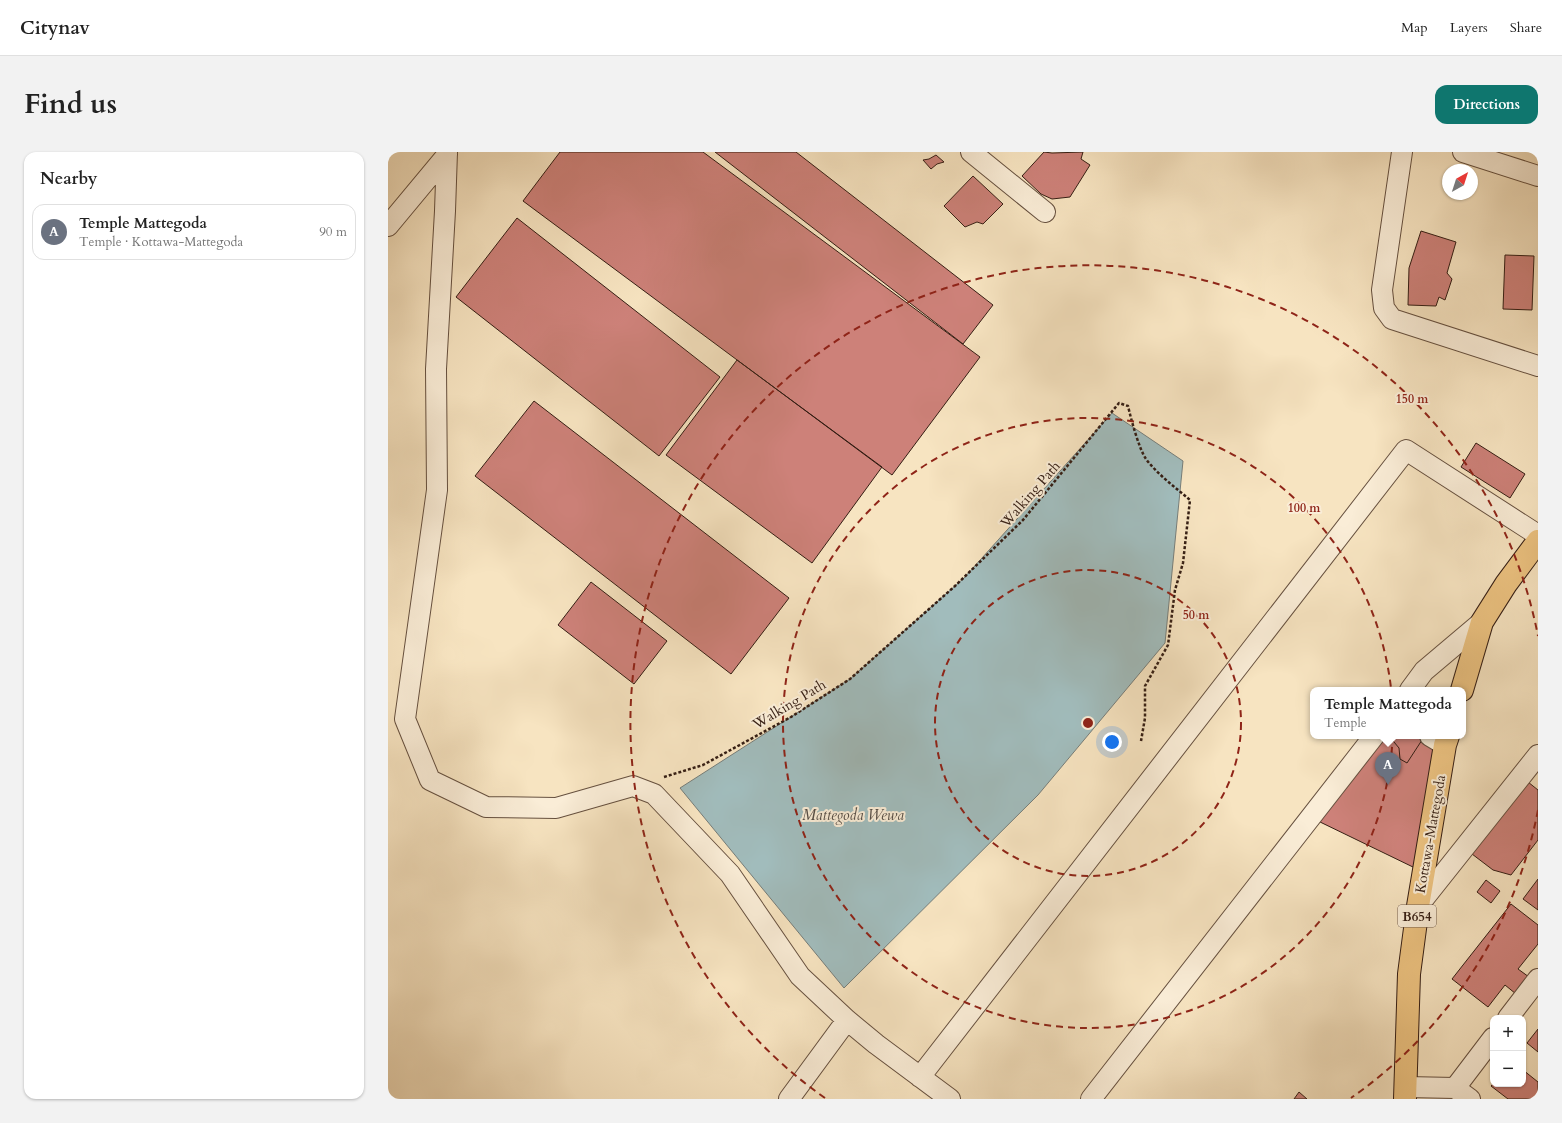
<!DOCTYPE html>
<meta charset="utf-8">
<style>
:root{--surface:#fff;--page:#f2f2f2;--text:#222;--muted:#767676;--line:#e0e0e0;--accent:#0f766e}
body{margin:0;font-family:Cardo,serif;background:var(--page);color:var(--text)}
.controls{position:absolute;right:12px;bottom:12px;display:grid;overflow:hidden;border-radius:8px;box-shadow:0 1px 3px #0004}
.controls button{width:36px;height:36px;display:grid;place-items:center;padding:0;border:0;border-bottom:1px solid var(--line);background:var(--surface);color:var(--text);font:20px sans-serif}
.compass{position:absolute;left:1054px;top:12px;width:36px;height:36px;border-radius:50%;background:var(--surface);box-shadow:0 1px 3px #0004;rotate:39deg}
.you{position:absolute;left:724px;top:590px;width:14px;height:14px;margin:-10px;border:3px solid #fff;border-radius:50%;background:#1a73e8;box-shadow:0 0 0 6px #1a73e833}
.badge{display:grid;place-items:center;width:26px;height:26px;border-radius:50%;background:var(--accent);color:#fff;font-size:13px;font-weight:700}
.pin{position:absolute;translate:-50% -33px;filter:drop-shadow(0 1px 2px #0008)}
.pin::after{content:'';position:absolute;top:21px;width:14px;height:12px;background:inherit;clip-path:polygon(0 0,100% 0,50% 100%)}
.popup{position:absolute;left:922px;top:535px;width:156px;height:52px;box-sizing:border-box;display:grid;place-content:center;border-radius:8px;background:var(--surface);filter:drop-shadow(0 1px 3px #0005);font-size:13px;white-space:nowrap;color:var(--muted)}
.popup b{font-size:15px;color:var(--text)}
.popup::after{content:'';position:absolute;left:50%;top:100%;margin-left:-8px;border:8px solid transparent;border-top-color:var(--surface)}
.list{margin:0;padding:0;list-style:none}
h2{display:flex;justify-content:space-between;align-items:center;height:52px;margin:0;padding:0 16px;font-size:17px}
h2 small{font-size:13px;font-weight:400;color:var(--muted)}
.list li{display:grid;grid-template-columns:26px 1fr auto;gap:12px;align-items:center;box-sizing:border-box;height:56px;margin:0 8px 8px;padding:0 8px;border:1px solid var(--line);border-radius:12px}
.list b{display:block;font-size:15px;white-space:nowrap}
.list p{margin:0;font-size:13px;white-space:nowrap;color:var(--muted)}
.list em{font-size:13px;font-style:normal;color:var(--muted)}
.map{position:relative;flex:none;width:1150px;height:947px;overflow:hidden;border-radius:12px}
header{display:flex;align-items:center;gap:24px;box-sizing:border-box;height:56px;padding:0 20px;background:var(--surface);border-bottom:1px solid var(--line)}
header strong{font-size:19px}
nav{display:flex;gap:22px;margin-inline-start:auto;font-size:14px}
.intro{display:flex;align-items:center;justify-content:space-between;box-sizing:border-box;height:96px;padding:0 24px}
h1{margin:0;font-size:28px}
.button{padding:10px 18px;border-radius:12px;background:var(--accent);color:#fff;font-size:14px;font-weight:700}
main{display:flex;gap:24px;padding:0 24px}
aside{flex:1;background:var(--surface);border-radius:12px;box-shadow:0 1px 3px #0004}
.map>svg:first-child{display:block}
.water{fill:#a1bcbc;stroke:#767d79}
.building{fill:#cd8179;stroke:#351e14}
.lines{fill:none;stroke-linecap:round;stroke-linejoin:round}
.street-casing{stroke:#66503f;stroke-width:22}
.primary-casing{stroke:#351e14;stroke-width:24}
.path{stroke:#351e14;stroke-width:2.5;stroke-dasharray:3 2;stroke-linecap:butt}
.street{stroke:#faedd7;stroke-width:20}
.primary{stroke:#ecc280;stroke-width:22}
.ring{fill:none;stroke:#8f2418;stroke-width:2;stroke-dasharray:7 5}
.labels{text-anchor:middle;stroke-width:4;stroke-linejoin:round;paint-order:stroke}
.shield{fill:#faedd7;stroke:#705c4e;stroke-width:1}
.shield-label{font-size:13px;font-weight:bold;fill:#351e14}
.street-label{font-size:14px;fill:#351e14;stroke:#faedd7}
.water-label{font-size:15px;font-style:italic;fill:#554d46;stroke:#faedd7}
.centre{fill:#8f2418;stroke:#faedd7;stroke-width:2}
.ring-label{font-size:12px;text-anchor:middle;font-weight:bold;fill:#8f2418;stroke:#faedd7;stroke-width:4;stroke-linejoin:round;paint-order:stroke}
</style>
<header>
<strong>Citynav</strong>
<nav><a>Map</a><a>Layers</a><a>Share</a></nav>
</header>
<div class="intro"><h1>Find us</h1><a class="button">Directions</a></div>
<main>
<aside>
<h2>Nearby<small></small></h2>
<ul class="list">
<li><span class="badge" style="background:#6b7280">A</span><div><b>Temple Mattegoda</b><p>Temple · Kottawa-Mattegoda</p></div><em>90 m</em></li>
</ul>
</aside>
<div class="map">
<svg width="1150" height="947" viewBox="0 0 1150 947">
<rect width="100%" height="100%" fill="#f7e4c1"/>
<filter id="stains"><feTurbulence type="fractalNoise" baseFrequency=".005" numOctaves="4"/><feColorMatrix values="0 0 0 0 .2 0 0 0 0 .09 0 0 0 0 .02 0 0 0 .5 -.17"/></filter>
<radialGradient id="worn" r=".72"><stop offset=".6" stop-color="#630" stop-opacity="0"/><stop offset="1" stop-color="#630" stop-opacity=".3"/></radialGradient>
<path class="water" d="M724,261L795,309L777,491L650,643L456,836L292,636L462,527L576,426Z"/>
<path class="building" d="M172,0H315L592,205L504,323L135,49Z
M327,0H408L605,153L575,192Z
M656,0L664,1L695,0L693,7L702,13L682,45L664,47L653,42L634,24Z
M548,3L556,10L549,12L543,17L535,8L541,7Z
M585,24L615,52L595,72L589,70L577,75L556,54Z
M129,66L332,225L271,304L68,145Z
M1033,79L1068,90L1059,121L1064,127L1057,148L1051,145L1048,154L1020,153L1021,116Z
M1117,103L1146,104L1144,158L1115,157Z
M349,208L494,315L424,411L278,303Z
M146,249L401,446L343,522L87,324Z
M1088,291L1137,322L1122,346L1073,315Z
M203,430L279,489L246,532L170,473Z
M992,584H1028L1051,598L1027,716L930,669Z
M1001,584H1028L1034,588L1019,611L1012,607L1011,596Z
M1140,630L1150,638V688L1123,723L1105,718L1084,702Z
M1150,727V758L1135,747Z
M1098,728L1112,739L1103,751L1089,740Z
M1123,752L1150,773V792L1130,817L1141,825L1128,842L1117,833L1100,855L1064,827Z
M1150,877V900L1139,891Z
M1135,918L1150,930V947H1120L1103,934L1105,932H1135Z
M911,940L919,947H906Z"/>
<g class="lines">
<g class="street-casing">
<path id="street" d="M59,0L57,59L48,217L49,338L17,567L42,628L98,655L168,656L245,634L266,642L342,722L412,824L459,868L488,892L562,947
M583,0L657,60
M1014,0L994,138L996,156L1004,167L1150,214
M1075,0L1150,24
M0,74L59,3
M1022,538L1036,519L1094,470
M1042,584L1057,593
M1030,754L1150,603
M1120,866L1150,827
M532,925L1018,298L1150,383
M1018,935L1067,936
M401,947L459,868
M703,947L986,584
M1082,947L1067,936L1105,886"/>
</g>
<g class="primary-casing">
<path id="primary" d="M1074,538L1094,470L1118,432L1150,389
M1017,947L1021,822L1030,754L1057,593L1060,584"/>
</g>
<path class="path" d="M276,625L315,613L403,565L462,527L567,434L635,368L731,251L740,254C743,267 751,297 758,307C770,323 787,335 802,348L795,411L787,438L780,493L757,534V566L753,589"/>
<use href="#street" class="street"/>
<use href="#primary" class="primary"/>
</g>
<g class="ring">
<circle cx="700" cy="571" r="153"/>
<circle cx="700" cy="571" r="305"/>
<path d="M1150 658A458 458 0 0 1 963 946M437 946A458 458 0 1 1 1150 484"/>
</g>
<g class="labels">
<rect class="shield" x="1010" y="753" width="38" height="22" rx="3"/>
<g class="shield-label">
<text x="1029" y="769">B654</text>
</g>
<g class="street-label">
<text transform="translate(642 342) rotate(-49)" y="5">Walking Path</text>
<text transform="translate(401 552) rotate(-31)" y="5">Walking Path</text>
<text transform="translate(1042 682) rotate(-80)" y="5">Kottawa-Mattegoda</text>
</g>
<g class="water-label">
<text x="465" y="668">Mattegoda Wewa</text>
</g>
</g>
<circle cx="700" cy="571" r="6" class="centre"/>
<g class="ring-label">
<text x="1024" y="251">150 m</text>
<text x="916" y="360">100 m</text>
<text x="808" y="467">50 m</text>
</g>
<rect width="100%" height="100%" filter="url(#stains)"/>
<rect width="100%" height="100%" fill="url(#worn)"/>
</svg>
<div class="controls">
<button>+</button>
<button>−</button>
</div>
<svg class="compass" viewBox="-18 -18 36 36"><path d="M0-13l5 13h-10z" fill="#e53935"/><path d="M0 13l5-13h-10z" fill="#767676"/></svg>
<div class="you"></div>
<div class="pin badge" style="left:1000px;top:633px;background:#6b7280">A</div>
<div class="popup"><b>Temple Mattegoda</b>Temple</div>
</div>
</main>
